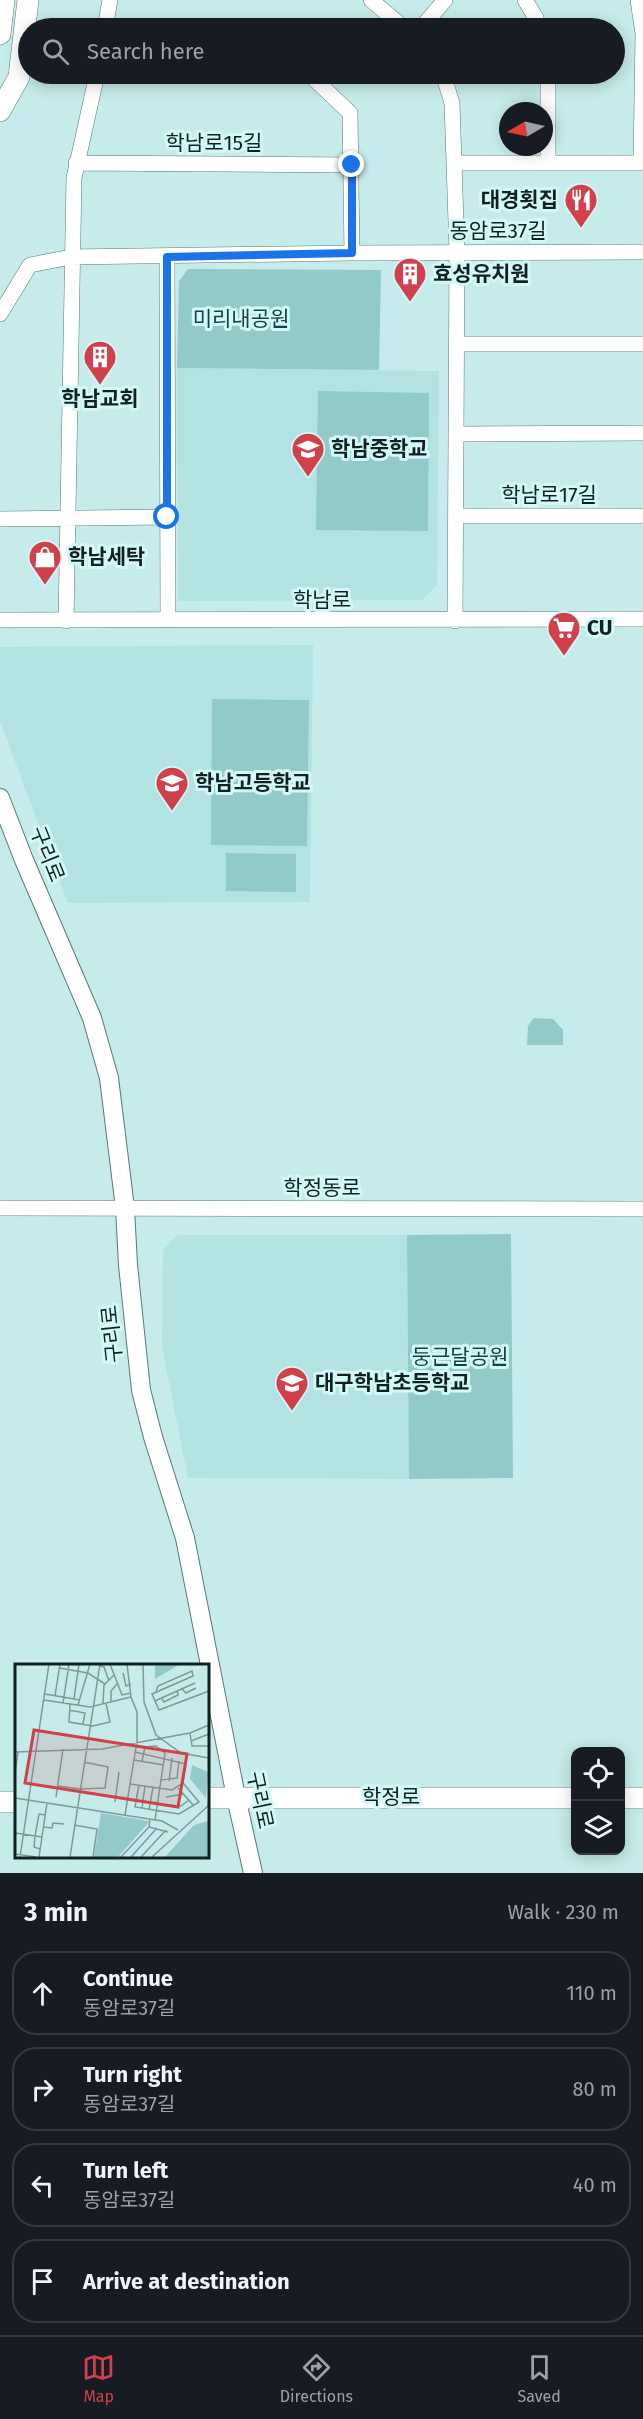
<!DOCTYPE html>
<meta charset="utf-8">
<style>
:root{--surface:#171b24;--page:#242831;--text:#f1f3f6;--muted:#9ea1a6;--line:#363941;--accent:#d1414b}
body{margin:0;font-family:"Fira Sans","Noto Sans KR",sans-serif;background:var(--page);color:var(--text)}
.controls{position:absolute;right:18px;bottom:18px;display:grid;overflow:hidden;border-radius:12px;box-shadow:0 3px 15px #0003}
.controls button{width:54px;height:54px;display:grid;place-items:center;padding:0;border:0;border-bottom:2px solid var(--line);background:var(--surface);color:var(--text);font:30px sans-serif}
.compass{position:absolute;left:499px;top:102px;width:54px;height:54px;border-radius:50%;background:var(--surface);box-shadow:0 3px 15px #0003;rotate:261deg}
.stop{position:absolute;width:18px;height:18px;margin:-14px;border:4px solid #1a73e8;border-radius:50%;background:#fff}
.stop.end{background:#1a73e8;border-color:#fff;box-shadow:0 2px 6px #0008}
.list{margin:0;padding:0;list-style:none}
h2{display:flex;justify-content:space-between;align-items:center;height:78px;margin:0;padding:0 24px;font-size:26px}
h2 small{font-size:20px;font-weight:400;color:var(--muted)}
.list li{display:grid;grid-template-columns:39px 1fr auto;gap:18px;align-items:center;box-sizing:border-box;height:84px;margin:0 12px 12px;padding:0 12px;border:2px solid var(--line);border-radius:24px}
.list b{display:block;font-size:22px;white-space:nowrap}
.list p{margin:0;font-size:20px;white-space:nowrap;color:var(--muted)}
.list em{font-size:20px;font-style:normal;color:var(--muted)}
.icon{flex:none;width:33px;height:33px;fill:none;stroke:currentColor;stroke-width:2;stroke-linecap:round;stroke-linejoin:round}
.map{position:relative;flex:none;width:643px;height:1873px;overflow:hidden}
.search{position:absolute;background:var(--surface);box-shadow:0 3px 15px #0003;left:18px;right:18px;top:18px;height:66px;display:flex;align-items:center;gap:15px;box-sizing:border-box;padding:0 21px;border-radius:33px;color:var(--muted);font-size:22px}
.sheet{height:462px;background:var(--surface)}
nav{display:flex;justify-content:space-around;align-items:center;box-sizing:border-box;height:84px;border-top:2px solid var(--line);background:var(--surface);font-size:16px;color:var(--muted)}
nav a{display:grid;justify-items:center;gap:3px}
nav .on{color:var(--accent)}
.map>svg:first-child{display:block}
.built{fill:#b2e2e1}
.green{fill:#92cac9}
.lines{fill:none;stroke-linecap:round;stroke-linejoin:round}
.minor-casing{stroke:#577a79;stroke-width:16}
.tertiary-casing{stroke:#577a79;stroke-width:20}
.secondary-casing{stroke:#577a79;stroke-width:22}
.minor{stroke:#fff;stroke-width:15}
.tertiary{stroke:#fff;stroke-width:18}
.secondary{stroke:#fff;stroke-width:21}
.route{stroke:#1a73e8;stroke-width:8}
.labels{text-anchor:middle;stroke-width:6;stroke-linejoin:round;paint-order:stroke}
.street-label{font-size:21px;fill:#112020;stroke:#d2f9f8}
.poi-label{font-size:21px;font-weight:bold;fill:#112020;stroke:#d2f9f8;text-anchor:start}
.park-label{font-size:21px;fill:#144342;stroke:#d2f9f8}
.inset-road{fill:none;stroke:#7d9a99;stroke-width:1.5}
.view{fill:#d1414b;fill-opacity:0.15;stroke:#d1414b;stroke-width:3}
.inset-edge{fill:none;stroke:#112020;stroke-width:3}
</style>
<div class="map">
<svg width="643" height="1873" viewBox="0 0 643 1873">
<rect width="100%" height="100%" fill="#c5ecea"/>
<path class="built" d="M177,368L439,371L437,585L422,600L178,601Z
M313,645L310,902L68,903L0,721V647Z
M178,1235H407L409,1479L188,1478L162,1347L163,1249Z"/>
<path class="green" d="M188,269L381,270L379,370L177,368L179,281Z
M318,391L429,393L428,531L316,530Z
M212,699L309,700L307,846L211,845Z
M226,853L296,854V892L226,891Z
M534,1018L553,1019L563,1030V1045H527L528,1026Z
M511,1234L513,1478L409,1479L407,1235Z"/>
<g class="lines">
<g class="minor-casing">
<path id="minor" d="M371,0L404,28
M525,0L536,18L539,28
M638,0L643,34L641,163
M105,28L110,0
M421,28L445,0
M309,74L350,113L352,253
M443,74L452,103L457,252L455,621
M76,163L352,165
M455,163H643
M548,163V74
M167,257L168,620
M0,314L30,265L71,257L352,253L643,252
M457,344H643
M456,434L643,433
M456,516H643
M0,519L167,517
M0,620L643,619
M66,621L74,178L97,74
M0,1208L643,1209"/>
</g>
<g class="tertiary-casing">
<path id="tertiary" d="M0,798L24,860L92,1018L109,1078L125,1208L128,1265L141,1390L153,1437L185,1538L236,1797L253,1873"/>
</g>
<g class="secondary-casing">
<path id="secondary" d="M0,34L4,0
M0,111L19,77L28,0
M207,1798H576
M620,1798H643
M0,1802H16"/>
</g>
<use href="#minor" class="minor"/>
<use href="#tertiary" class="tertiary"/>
<use href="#secondary" class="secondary"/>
</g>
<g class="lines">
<path class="route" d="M167,517V257L352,253V165"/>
</g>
<defs>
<g id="restaurant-pin" transform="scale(1.725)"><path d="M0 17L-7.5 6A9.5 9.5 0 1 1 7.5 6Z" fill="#d1414b" stroke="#d2f9f8"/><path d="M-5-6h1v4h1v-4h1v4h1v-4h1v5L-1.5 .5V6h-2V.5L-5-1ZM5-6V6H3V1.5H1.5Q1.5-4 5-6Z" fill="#fff"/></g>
<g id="building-pin" transform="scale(1.725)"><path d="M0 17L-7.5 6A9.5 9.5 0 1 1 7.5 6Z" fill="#d1414b" stroke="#d2f9f8"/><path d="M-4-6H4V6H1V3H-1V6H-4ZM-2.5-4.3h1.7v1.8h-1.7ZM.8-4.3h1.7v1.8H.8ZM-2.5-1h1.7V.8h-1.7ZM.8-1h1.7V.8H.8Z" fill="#fff"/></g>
<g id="school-pin" transform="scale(1.725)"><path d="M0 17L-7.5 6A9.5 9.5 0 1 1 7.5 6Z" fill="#d1414b" stroke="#d2f9f8"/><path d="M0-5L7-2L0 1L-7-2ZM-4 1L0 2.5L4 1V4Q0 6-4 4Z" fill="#fff"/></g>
<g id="shop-pin" transform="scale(1.725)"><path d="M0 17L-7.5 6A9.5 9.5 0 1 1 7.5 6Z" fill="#d1414b" stroke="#d2f9f8"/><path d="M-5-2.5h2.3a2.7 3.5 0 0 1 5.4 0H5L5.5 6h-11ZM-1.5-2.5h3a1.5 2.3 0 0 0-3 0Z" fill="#fff"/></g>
<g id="supermarket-pin" transform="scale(1.725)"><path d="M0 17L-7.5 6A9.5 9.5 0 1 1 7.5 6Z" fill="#d1414b" stroke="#d2f9f8"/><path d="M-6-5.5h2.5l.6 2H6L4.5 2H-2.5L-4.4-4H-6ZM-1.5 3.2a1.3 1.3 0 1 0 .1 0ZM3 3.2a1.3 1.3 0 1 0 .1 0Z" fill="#fff"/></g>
</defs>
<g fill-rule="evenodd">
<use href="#restaurant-pin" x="581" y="200"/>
<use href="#building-pin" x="410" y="274"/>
<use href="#building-pin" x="100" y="357"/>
<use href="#school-pin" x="308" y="449"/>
<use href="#shop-pin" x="45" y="557"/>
<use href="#supermarket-pin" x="564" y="628"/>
<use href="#school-pin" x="172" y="783"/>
<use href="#school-pin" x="292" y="1383"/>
</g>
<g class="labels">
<g class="street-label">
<text x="214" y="150">학남로15길</text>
<text x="498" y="238">동암로37길</text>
<text x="549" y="502">학남로17길</text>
<text x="322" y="607">학남로</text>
<text transform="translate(47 854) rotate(68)" y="7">구리로</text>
<text x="322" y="1195">학정동로</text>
<text transform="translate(112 1334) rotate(-96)" y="7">구리로</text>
<text x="391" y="1804">학정로</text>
<text transform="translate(260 1800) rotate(78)" y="7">구리로</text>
</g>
<g class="poi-label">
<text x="558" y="207" text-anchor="end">대경횟집</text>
<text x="433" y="281">효성유치원</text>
<text x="100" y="406" text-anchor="middle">학남교회</text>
<text x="331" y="456">학남중학교</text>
<text x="68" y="564">학남세탁</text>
<text x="587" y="635">CU</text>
<text x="195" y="790">학남고등학교</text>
<text x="315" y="1390">대구학남초등학교</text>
</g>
<g class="park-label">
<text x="241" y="326">미리내공원</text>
<text x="460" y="1364">둥근달공원</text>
</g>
</g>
<g transform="translate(15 1664)">
<rect width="194" height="194" fill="#c5ecea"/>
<path d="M140,0H165L140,15ZM177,101L193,108L191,134L175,115ZM86,149L133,157L134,158L103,193H79ZM193,157V193H150L179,161Z" fill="#92cac9"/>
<path class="inset-road" d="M95,0L107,31L116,29M128,0L129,38L141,71L166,89L194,94M85,2L89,3L94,17M44,4L73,9L90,20M108,9L111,22L116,20M166,24L171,29L181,24M141,27L143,22L177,7L178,12L137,30L144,46L194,27M30,30L65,36M40,32L45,0M59,35L64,0M147,35L149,38L163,31L162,26M29,36L75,43L116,33M140,37L180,19M96,38V27L102,20M48,39L54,0M55,40L54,58L78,62L95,58L91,39M88,40L89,21L99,11M63,41L75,0M54,46L70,49L68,60M175,69L177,82H194M176,77L194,70M0,88L87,85L175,69L194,61M120,88L171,100L168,119L184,138L164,150L120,143L124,121M119,96L149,101M127,97L130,83L141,82L150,89L140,156M0,109L3,88M146,116L162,114L164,97M154,117L157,94M115,120L157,126L168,119M43,122L65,125M163,124L179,142M65,125L90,124L93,103L69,98M41,133L48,85M151,133L169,130M0,134L147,157L163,166M100,138L104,108M150,141L166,142L174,136M127,144L130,122M134,146L138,123M110,151L122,77V48L116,33L112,0M59,161L82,165L78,193M28,163L37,164L38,159L49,160M134,163L153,168M0,169L27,173M25,185L19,183L20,172L24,150L30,151M0,190L21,193M5,193L34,0M24,193L32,139M55,193L85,0M106,193L134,163L135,155M116,193L142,164M126,193L151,166M137,193L194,141"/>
<path class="view" d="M19,66L172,90L163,143L10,119Z"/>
<rect width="194" height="194" class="inset-edge"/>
</g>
</svg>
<div class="controls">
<button><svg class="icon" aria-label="locate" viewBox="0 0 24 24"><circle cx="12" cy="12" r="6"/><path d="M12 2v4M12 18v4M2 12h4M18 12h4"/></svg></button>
<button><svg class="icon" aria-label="layers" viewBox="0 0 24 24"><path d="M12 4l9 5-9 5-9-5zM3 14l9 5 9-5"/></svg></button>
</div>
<svg class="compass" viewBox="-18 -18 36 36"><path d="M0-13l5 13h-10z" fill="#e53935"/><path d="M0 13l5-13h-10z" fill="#9ea1a6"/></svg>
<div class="stop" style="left:167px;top:517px"></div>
<div class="stop end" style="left:352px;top:165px"></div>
<div class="search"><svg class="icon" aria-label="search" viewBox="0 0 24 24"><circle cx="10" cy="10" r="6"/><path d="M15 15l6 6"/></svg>Search here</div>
</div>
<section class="sheet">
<h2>3 min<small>Walk · 230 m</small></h2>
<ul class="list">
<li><svg class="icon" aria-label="ahead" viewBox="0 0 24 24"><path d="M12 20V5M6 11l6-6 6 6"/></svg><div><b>Continue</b><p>동암로37길</p></div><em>110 m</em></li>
<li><svg class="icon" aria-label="right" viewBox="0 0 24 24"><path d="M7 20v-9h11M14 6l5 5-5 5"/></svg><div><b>Turn right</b><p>동암로37길</p></div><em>80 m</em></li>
<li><svg class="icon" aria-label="left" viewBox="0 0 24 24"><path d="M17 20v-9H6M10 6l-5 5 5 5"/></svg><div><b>Turn left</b><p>동암로37길</p></div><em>40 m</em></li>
<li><svg class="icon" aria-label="arrive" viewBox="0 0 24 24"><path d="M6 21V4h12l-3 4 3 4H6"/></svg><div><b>Arrive at destination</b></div></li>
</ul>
</section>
<nav>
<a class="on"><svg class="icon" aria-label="map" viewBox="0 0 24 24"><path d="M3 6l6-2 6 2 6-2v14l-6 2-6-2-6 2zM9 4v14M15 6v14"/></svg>Map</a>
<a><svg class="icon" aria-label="directions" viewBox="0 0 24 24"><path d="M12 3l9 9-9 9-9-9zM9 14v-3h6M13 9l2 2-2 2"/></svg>Directions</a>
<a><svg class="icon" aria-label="saved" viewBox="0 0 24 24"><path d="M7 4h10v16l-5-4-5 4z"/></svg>Saved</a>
</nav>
